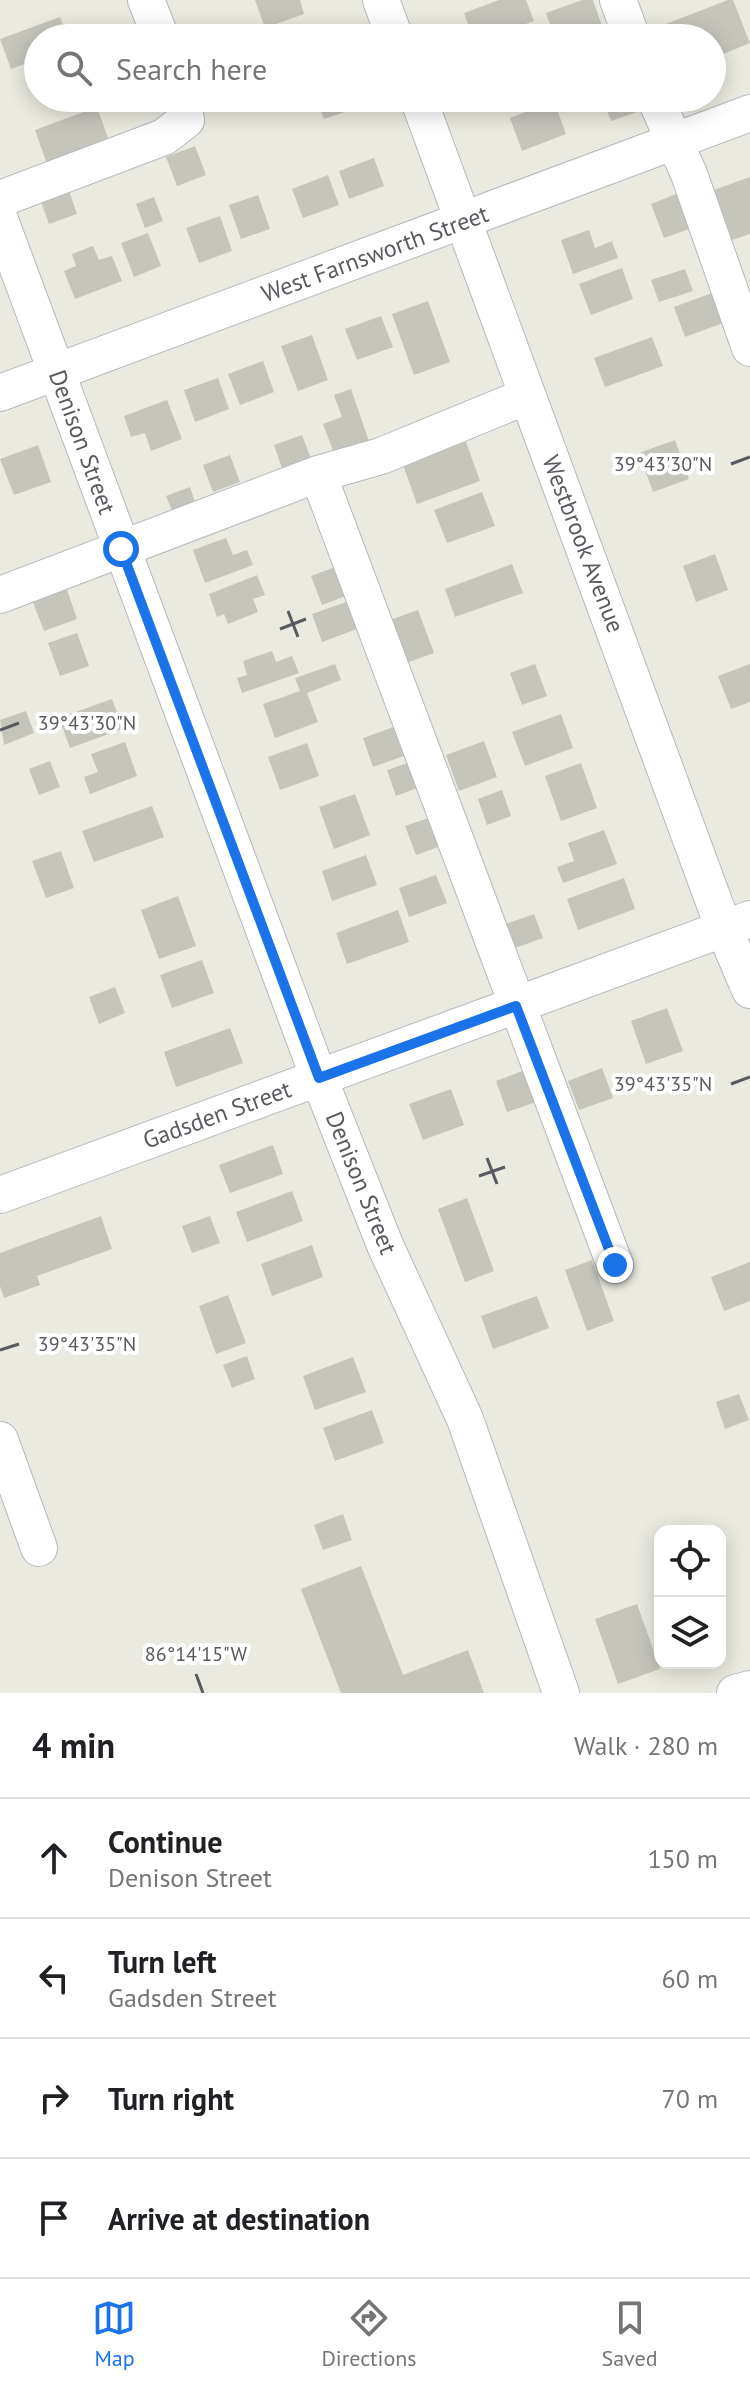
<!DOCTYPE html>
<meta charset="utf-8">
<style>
:root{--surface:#fff;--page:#f2f2f2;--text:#202124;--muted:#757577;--line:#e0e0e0;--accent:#1a73e8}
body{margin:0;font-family:"PT Sans",sans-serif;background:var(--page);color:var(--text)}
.controls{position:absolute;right:24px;bottom:24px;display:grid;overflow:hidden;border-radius:16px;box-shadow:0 4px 20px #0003}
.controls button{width:72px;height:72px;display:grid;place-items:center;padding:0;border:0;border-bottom:2px solid var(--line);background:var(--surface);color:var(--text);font:40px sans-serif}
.stop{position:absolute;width:24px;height:24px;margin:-18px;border:6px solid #1a73e8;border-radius:50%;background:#fff}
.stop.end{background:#1a73e8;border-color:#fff;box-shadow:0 2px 8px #0008}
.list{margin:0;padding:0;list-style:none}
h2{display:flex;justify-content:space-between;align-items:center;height:104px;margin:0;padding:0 32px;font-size:34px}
h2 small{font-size:26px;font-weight:400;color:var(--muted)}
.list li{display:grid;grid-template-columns:52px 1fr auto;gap:24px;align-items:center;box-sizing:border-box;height:120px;padding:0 32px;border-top:2px solid var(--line)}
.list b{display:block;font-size:30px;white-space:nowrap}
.list p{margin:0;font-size:26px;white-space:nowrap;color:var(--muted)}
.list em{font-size:26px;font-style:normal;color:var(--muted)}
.icon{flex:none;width:44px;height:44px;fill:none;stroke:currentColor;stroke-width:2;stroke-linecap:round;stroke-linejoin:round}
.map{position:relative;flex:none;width:750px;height:1693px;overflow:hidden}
.search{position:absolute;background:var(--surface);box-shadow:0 4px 20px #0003;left:24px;right:24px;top:24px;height:88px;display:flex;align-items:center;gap:20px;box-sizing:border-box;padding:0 28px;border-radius:44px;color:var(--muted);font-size:30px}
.sheet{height:584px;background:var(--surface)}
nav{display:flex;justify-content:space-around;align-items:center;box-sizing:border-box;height:112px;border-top:2px solid var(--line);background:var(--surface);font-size:22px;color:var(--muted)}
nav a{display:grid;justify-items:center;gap:4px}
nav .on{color:var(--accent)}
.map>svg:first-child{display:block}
.building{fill:#c5c5bc}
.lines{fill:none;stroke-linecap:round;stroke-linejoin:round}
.minor-casing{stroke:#b7b8be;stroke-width:38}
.minor{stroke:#fff;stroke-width:36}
.route{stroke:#1a73e8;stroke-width:10}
.ticks{fill:none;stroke:#585a5f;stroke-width:3}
.labels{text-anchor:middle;stroke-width:8;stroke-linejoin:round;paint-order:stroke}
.street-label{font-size:24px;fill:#585a5f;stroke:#fff}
.ticks-label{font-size:20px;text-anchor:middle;fill:#585a5f;stroke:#fff;stroke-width:8;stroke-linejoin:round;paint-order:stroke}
</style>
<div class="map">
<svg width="750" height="1693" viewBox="0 0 750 1693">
<rect width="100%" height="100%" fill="#eaeae0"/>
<path class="building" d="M255,0H300L304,14L265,28Z
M499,0H526L534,21L488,38H473L464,13Z
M582,0H593L602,26L569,38H555L546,13Z
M728,0H733L750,43L721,55L712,38H672L666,24Z
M60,17L68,38H38V59L11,69L0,39Z
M213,24L218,38H175Z
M316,98H350L354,109L324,119Z
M602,98H636L640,111L611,121Z
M554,101L566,134L522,151L510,118Z
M97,107L109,141L47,164L35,130Z
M195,146L206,175L177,186L166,157Z
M374,158L384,186L349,199L339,171Z
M328,175L339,205L303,218L292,189Z
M750,177V234L732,240L714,190Z
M67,185L77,214L49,224L39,196Z
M676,194L689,229L664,238L651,204Z
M258,195L270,229L241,239L229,205Z
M154,197L163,221L145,228L136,204Z
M220,216L232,251L199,263L186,228Z
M589,230L595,248L612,241L618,258L573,274L561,240Z
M148,233L161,266L134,277L121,243Z
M93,246L99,260L112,256L122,281L75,299L64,271L76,266L72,254Z
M622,268L633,299L591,315L579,284Z
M685,269L693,291L659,302L651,280Z
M712,293L723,323L685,337L674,307Z
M428,301L450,362L414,375L392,314Z
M381,316L393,347L357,360L345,329Z
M312,335L328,380L298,391L281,346Z
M652,337L663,366L605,387L594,358Z
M263,361L274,392L240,405L228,374Z
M218,378L229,409L195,422L184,390Z
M351,389L370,444L335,456L323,424L342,417L334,395Z
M167,400L182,439L151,451L145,433L131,437L124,416Z
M302,435L313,464L284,474L274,445Z
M675,440L689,479L653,492L639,453Z
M466,442L480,481L417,504L403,465Z
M38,445L51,482L14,495L0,459Z
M230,455L240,482L213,492L203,465Z
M190,487L196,505L173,513L166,496Z
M482,492L495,526L447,543L434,510Z
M226,538L233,555L247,550L253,565L205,583L193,550Z
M715,554L728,590L696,602L683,566Z
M512,564L523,593L455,617L445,589Z
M341,565L351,594L322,605L311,576Z
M257,575L265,595L253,599L258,612L228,624L224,614L217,617L209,594Z
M65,584L77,619L44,631L31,597Z
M355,599L365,626L322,642L312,614Z
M418,610L434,653L406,663L390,620Z
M77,633L89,666L60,676L48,643Z
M272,651L276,662L292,656L299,673L242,693L237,678L247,675L243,661Z
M335,664L341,680L307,693L318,722L275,738L263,704L300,691L295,678Z
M535,664L547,696L522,705L510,673Z
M750,664V702L731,709L718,676Z
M112,699L123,729L70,748L59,718Z
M26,711L34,733L4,745L0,720Z
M561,714L573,748L525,766L512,732Z
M399,725L409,754L373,767L363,738Z
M484,741L497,777L459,791L446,755Z
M125,742L137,776L90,794L84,777L98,772L91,754Z
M307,743L319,776L280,790L268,757Z
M416,760L425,785L396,796L387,770Z
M50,761L60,787L39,795L29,769Z
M581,763L597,808L561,821L545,776Z
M502,790L511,816L487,825L478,799Z
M355,794L370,835L334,849L319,807Z
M152,806L164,837L94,862L82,831Z
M434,816L444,845L416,855L405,826Z
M604,830L617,864L563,883L557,867L574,861L568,843Z
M61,851L74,888L46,898L32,861Z
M366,855L377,885L332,901L322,871Z
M436,875L447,903L409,917L399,888Z
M624,878L635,909L578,930L567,899Z
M178,896L196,946L159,959L141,910Z
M398,910L409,942L347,964L336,933Z
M534,914L543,938L515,948L506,924Z
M202,960L214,993L172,1008L160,975Z
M115,987L125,1013L99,1024L89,997Z
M667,1008L683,1051L646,1064L631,1021Z
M230,1028L243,1063L176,1087L164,1052Z
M602,1068L613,1098L579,1110L568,1081Z
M525,1070L536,1102L507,1112L496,1081Z
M451,1089L464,1125L423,1140L409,1104Z
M273,1145L283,1174L230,1193L219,1165Z
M292,1191L303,1221L247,1242L236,1212Z
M467,1198L494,1271L465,1282L438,1209Z
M101,1216L112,1249L37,1276L40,1285L4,1298L0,1286V1253Z
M210,1216L220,1243L192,1253L182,1226Z
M312,1245L323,1277L272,1296L261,1264Z
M592,1260L614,1321L587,1331L565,1270Z
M750,1262V1301L724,1311L711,1277Z
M228,1295L246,1343L216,1354L199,1306Z
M537,1296L549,1328L493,1349L481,1316Z
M247,1356L255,1379L232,1388L223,1365Z
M353,1357L366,1392L315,1410L303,1376Z
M739,1394L749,1420L725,1429L716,1402Z
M372,1410L384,1443L335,1461L323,1428Z
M343,1514L352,1540L323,1550L314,1525Z
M361,1566L403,1675L468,1650L484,1693H341L301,1589Z
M637,1604L660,1669L618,1684L595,1619Z"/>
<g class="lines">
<g class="minor-casing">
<path id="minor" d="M146,0L161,38
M381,0L395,38
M618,0L632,38
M418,98L724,929L750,990
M655,98L689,174L750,348
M0,199L164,137L186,120L182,98
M0,220L319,1078L385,1245L465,1419L561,1693
M0,393L750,113
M318,474L615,1265
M0,595L318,474L381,456L527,396
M0,1195L750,919
M0,1440L39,1548
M735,1693L750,1689"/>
</g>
<use href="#minor" class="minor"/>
</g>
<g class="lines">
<path class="route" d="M121,549L319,1078L516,1006L615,1265"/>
</g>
<path class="ticks" d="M731,464L750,457M288,611L298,637M280,629L306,619M0,730L19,723M731,1084L750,1077M487,1158L497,1184M479,1176L505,1167M0,1350L19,1344M196,1674L203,1693"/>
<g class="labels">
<g class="street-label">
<text transform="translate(375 254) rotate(-20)" y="8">West Farnsworth Street</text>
<text transform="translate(82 442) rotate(70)" y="8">Denison Street</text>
<text transform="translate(583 544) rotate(69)" y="8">Westbrook Avenue</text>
<text transform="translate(217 1115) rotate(-20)" y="8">Gadsden Street</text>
<text transform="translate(361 1183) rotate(68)" y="8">Denison Street</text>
</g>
</g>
<g class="ticks-label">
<text x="663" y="471">39°43'30"N</text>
<text x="87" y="730">39°43'30"N</text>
<text x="663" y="1091">39°43'35"N</text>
<text x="87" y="1351">39°43'35"N</text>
<text x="196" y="1661">86°14'15"W</text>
</g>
</svg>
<div class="controls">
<button><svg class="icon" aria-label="locate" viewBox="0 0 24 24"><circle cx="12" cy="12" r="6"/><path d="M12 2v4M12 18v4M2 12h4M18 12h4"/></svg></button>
<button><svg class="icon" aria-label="layers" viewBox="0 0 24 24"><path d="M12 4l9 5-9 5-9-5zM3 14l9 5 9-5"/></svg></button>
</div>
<div class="stop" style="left:121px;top:549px"></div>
<div class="stop end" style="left:615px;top:1265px"></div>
<div class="search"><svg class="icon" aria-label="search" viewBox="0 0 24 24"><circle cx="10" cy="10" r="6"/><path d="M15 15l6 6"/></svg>Search here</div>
</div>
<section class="sheet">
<h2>4 min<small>Walk · 280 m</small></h2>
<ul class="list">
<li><svg class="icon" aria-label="ahead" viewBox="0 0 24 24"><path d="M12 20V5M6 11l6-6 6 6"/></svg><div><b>Continue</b><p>Denison Street</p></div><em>150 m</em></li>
<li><svg class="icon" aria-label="left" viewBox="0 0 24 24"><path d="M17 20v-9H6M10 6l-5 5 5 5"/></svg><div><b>Turn left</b><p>Gadsden Street</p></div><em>60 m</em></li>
<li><svg class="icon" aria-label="right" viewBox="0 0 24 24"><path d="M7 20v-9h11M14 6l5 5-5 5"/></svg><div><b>Turn right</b></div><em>70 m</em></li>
<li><svg class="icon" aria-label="arrive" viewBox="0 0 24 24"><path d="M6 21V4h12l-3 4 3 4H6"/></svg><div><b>Arrive at destination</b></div></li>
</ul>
</section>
<nav>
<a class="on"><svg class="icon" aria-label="map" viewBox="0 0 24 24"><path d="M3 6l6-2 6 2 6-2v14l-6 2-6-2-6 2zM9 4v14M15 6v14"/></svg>Map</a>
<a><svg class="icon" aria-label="directions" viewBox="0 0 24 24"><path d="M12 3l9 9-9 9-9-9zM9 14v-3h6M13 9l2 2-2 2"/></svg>Directions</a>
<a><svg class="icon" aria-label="saved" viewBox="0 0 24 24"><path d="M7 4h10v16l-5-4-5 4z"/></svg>Saved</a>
</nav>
